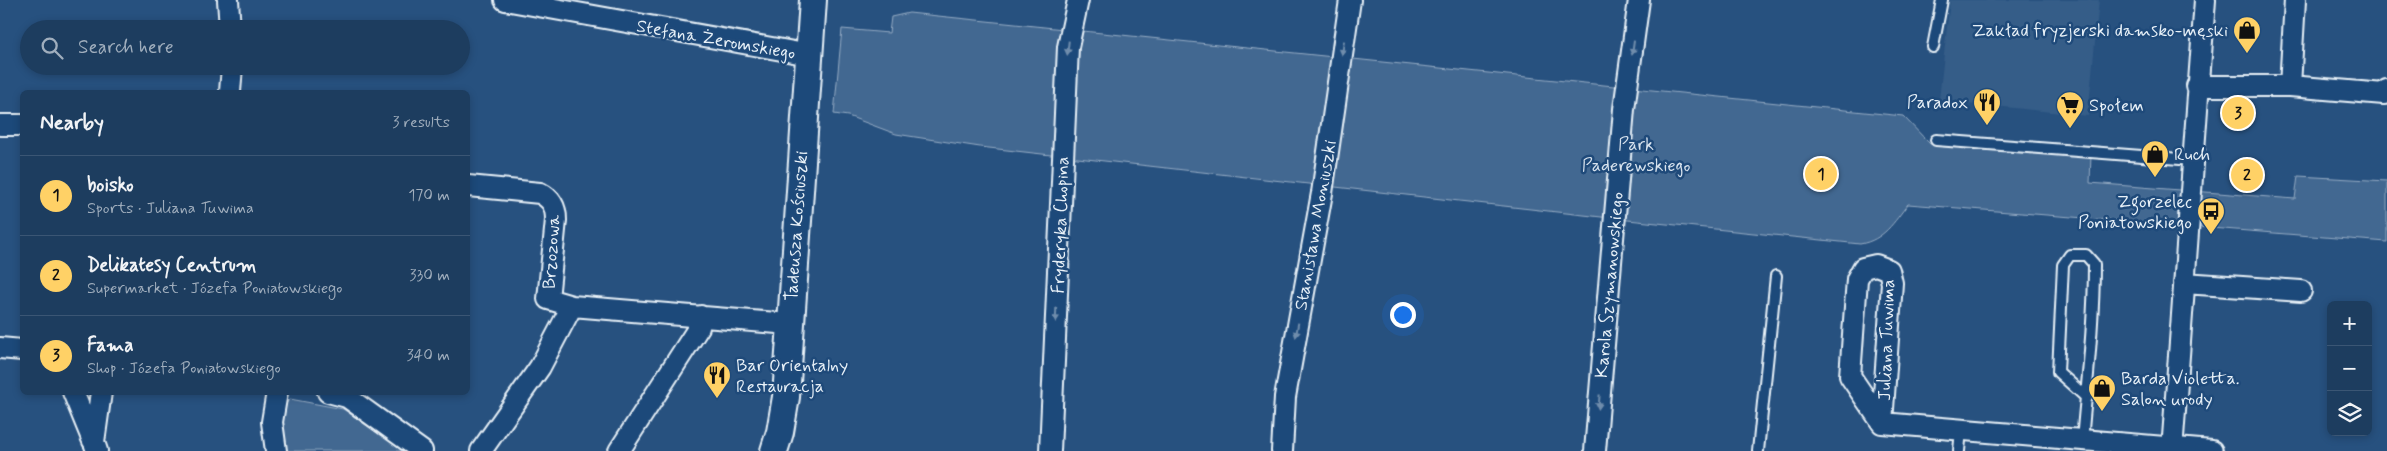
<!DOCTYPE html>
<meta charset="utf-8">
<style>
:root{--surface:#1d3d5f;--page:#2a4868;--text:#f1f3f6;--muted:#a0aebd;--line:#3b5674;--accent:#ffd166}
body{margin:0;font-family:Mynerve,sans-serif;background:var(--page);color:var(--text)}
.controls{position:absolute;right:15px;bottom:15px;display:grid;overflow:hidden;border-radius:8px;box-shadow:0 2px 8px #0003}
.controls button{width:45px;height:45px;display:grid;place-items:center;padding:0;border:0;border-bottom:1px solid var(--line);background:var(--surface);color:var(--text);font:25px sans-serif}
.you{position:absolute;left:1402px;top:314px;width:18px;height:18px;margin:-12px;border:4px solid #fff;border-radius:50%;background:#1a73e8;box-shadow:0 0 0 8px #1a73e833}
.badge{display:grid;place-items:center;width:32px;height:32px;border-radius:50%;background:var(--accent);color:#111;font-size:16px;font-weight:700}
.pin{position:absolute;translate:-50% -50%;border:2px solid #fff;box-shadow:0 1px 5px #0006}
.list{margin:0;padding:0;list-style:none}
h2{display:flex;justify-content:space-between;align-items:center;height:65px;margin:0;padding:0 20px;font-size:21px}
h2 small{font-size:16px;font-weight:400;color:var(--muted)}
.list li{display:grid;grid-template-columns:32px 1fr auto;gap:15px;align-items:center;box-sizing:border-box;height:80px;padding:0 20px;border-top:1px solid var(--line)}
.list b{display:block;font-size:19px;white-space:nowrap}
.list p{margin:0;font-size:16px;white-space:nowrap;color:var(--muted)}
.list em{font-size:16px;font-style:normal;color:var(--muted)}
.icon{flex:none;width:28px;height:28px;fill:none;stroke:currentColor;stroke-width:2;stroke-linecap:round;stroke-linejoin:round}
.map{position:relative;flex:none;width:2387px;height:451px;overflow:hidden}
.search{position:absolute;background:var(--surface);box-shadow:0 2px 8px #0003;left:20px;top:20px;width:450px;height:55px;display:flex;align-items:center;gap:12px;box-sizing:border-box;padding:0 18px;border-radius:28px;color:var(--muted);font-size:19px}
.panel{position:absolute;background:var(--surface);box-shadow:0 2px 8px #0003;left:20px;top:90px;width:450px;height:305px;border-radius:8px}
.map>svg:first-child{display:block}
.built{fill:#355d88}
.green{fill:#436891;stroke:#96acc4}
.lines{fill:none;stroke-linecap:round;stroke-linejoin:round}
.service-casing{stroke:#e8f1f8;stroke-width:14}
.minor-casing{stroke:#e8f1f8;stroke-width:24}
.tertiary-casing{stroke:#e8f1f8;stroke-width:30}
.service{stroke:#1f4a7a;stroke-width:10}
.minor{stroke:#1f4a7a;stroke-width:20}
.tertiary{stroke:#1f4a7a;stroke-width:26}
.oneway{fill:#6f8dac}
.labels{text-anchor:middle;stroke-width:5;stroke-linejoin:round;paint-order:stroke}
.poi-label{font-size:18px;fill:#e8f1f8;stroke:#1f4a7a;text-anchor:start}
.street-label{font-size:18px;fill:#e8f1f8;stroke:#1f4a7a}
.park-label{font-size:18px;fill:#d8e3ee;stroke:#1f4a7a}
</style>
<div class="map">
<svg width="2387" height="451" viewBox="0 0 2387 451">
<rect width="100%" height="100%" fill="#27517f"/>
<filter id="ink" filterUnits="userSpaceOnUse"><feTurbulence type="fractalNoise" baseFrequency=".02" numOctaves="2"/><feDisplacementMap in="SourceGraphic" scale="10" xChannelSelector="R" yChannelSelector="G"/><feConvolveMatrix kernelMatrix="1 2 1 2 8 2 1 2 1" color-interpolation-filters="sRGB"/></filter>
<g filter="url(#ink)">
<path class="built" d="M1950,0H2099L2088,116L1939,100Z"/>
<path class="green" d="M909,13L1903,116L1930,144L2091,155L2090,183L2295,199L2298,176L2387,181V242L1908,204C1894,222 1884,240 1860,244L1628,220L980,147L896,134L848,116L834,114L842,29L889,33L891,17Z
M290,399L343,409L380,435L384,432L410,451H285C283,435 277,412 290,399Z"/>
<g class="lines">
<g class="service-casing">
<path id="service" d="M1933,47L1942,0
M1936,140L2193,160
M2082,441C2087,382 2094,323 2094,264L2086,255H2070L2063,265L2058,372L2087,398
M1758,451L1776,276
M1959,451L1961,430"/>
</g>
<g class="minor-casing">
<path id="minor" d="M228,0L230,29
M505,0L810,55
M2197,86H2290L2384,94L2387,90
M2290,86L2295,0
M230,92L232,66
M0,125H22
M468,186L540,193C552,199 556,207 556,220L548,299L572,306L789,324
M1876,265L1889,270L1892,283L1882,423L1850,376L1857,279L1863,268Z
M2184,283L2301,291
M0,348L22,350
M73,392L93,441
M328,392L347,397L422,451
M1882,423L2212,451
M97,451L94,442L101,392
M276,451L272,422L277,392
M481,451L540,367L572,306
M619,451L699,327L701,316
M1050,451L1068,47L1078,0
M1282,451L1285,397L1322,193L1350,0
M1595,451L1624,109L1639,0
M2172,451L2205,0"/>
</g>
<g class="tertiary-casing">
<path id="tertiary" d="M774,451L780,432L786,397L813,0"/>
</g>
<use href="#service" class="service"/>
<use href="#minor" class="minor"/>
<use href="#tertiary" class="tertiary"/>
</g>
<defs><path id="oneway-solid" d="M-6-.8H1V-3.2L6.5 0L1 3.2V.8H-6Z" transform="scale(1.25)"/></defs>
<g class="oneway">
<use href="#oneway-solid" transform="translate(1068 48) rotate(96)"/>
<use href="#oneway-solid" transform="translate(1343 48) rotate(98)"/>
<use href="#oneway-solid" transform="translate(1633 48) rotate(98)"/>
<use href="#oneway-solid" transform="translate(1056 315) rotate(92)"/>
<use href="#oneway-solid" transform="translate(1297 330) rotate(100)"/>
<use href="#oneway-solid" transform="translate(1599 402) rotate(95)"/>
</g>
</g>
<defs>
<g id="shop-pin" transform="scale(1.4375)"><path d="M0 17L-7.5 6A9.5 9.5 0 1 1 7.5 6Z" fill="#ffd166" stroke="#1f4a7a"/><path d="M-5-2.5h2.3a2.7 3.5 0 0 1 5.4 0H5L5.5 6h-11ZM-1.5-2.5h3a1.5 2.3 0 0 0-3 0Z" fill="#111"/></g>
<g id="restaurant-pin" transform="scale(1.4375)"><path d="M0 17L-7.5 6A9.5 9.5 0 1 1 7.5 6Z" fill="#ffd166" stroke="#1f4a7a"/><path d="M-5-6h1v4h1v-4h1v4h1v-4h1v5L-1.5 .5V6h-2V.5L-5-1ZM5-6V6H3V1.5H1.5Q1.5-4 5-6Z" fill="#111"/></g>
<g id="supermarket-pin" transform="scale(1.4375)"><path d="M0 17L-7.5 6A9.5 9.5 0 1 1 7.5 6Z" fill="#ffd166" stroke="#1f4a7a"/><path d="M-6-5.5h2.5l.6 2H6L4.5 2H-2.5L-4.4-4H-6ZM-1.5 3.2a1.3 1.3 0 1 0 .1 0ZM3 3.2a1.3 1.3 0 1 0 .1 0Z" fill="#111"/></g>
<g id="bus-pin" transform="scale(1.4375)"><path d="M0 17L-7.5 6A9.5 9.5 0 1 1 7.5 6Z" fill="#ffd166" stroke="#1f4a7a"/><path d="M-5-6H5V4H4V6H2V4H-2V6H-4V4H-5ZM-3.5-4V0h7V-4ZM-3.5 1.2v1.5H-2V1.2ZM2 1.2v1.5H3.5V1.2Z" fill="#111"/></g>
</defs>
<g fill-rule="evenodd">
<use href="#shop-pin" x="2247" y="30"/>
<use href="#restaurant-pin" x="1987" y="102"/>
<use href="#supermarket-pin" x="2070" y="105"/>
<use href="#shop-pin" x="2155" y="154"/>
<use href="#bus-pin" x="2211" y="211"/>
<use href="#restaurant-pin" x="717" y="375"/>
<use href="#shop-pin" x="2102" y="388"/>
</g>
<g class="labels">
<g class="poi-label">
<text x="2228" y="36" text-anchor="end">Zakład fryzjerski damsko-męski</text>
<text x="1968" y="108" text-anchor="end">Paradox</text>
<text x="2089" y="111">Społem</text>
<text x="2174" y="160">Ruch</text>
<text x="2192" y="207" text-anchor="end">Zgorzelec<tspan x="2192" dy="21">Poniatowskiego</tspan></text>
<text x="736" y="371">Bar Orientalny<tspan x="736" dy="21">Restauracja</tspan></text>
<text x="2121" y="384">Barda Violetta.<tspan x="2121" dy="21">Salon urody</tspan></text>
</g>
<g class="street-label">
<text transform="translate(716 39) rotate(10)" y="6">Stefana Żeromskiego</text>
<text transform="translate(1060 225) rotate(-88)" y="6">Fryderyka Chopina</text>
<text transform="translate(1315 225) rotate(-80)" y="6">Stanisława Moniuszki</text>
<text transform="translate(796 226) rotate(-86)" y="6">Tadeusza Kościuszki</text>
<text transform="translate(551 252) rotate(-86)" y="6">Brzozowa</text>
<text transform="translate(1609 285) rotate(-85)" y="6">Karola Szymanowskiego</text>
<text transform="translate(1886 340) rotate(-88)" y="6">Juliana Tuwima</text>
</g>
<g class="park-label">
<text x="1636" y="150">Park<tspan x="1636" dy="21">Paderewskiego</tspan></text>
</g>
</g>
</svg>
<div class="controls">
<button>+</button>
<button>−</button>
<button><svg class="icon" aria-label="layers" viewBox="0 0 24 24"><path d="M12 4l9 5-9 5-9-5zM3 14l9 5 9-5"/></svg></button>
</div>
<div class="you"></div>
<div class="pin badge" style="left:1821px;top:174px">1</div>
<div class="pin badge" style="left:2247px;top:175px">2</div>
<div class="pin badge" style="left:2238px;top:113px">3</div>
<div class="search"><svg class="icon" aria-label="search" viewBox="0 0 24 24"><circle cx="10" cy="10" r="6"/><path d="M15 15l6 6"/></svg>Search here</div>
<section class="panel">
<h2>Nearby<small>3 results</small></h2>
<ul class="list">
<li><span class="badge">1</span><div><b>boisko</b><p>Sports · Juliana Tuwima</p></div><em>170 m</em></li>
<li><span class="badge">2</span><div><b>Delikatesy Centrum</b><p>Supermarket · Józefa Poniatowskiego</p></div><em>330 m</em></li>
<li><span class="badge">3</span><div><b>Fama</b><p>Shop · Józefa Poniatowskiego</p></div><em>340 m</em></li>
</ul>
</section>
</div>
